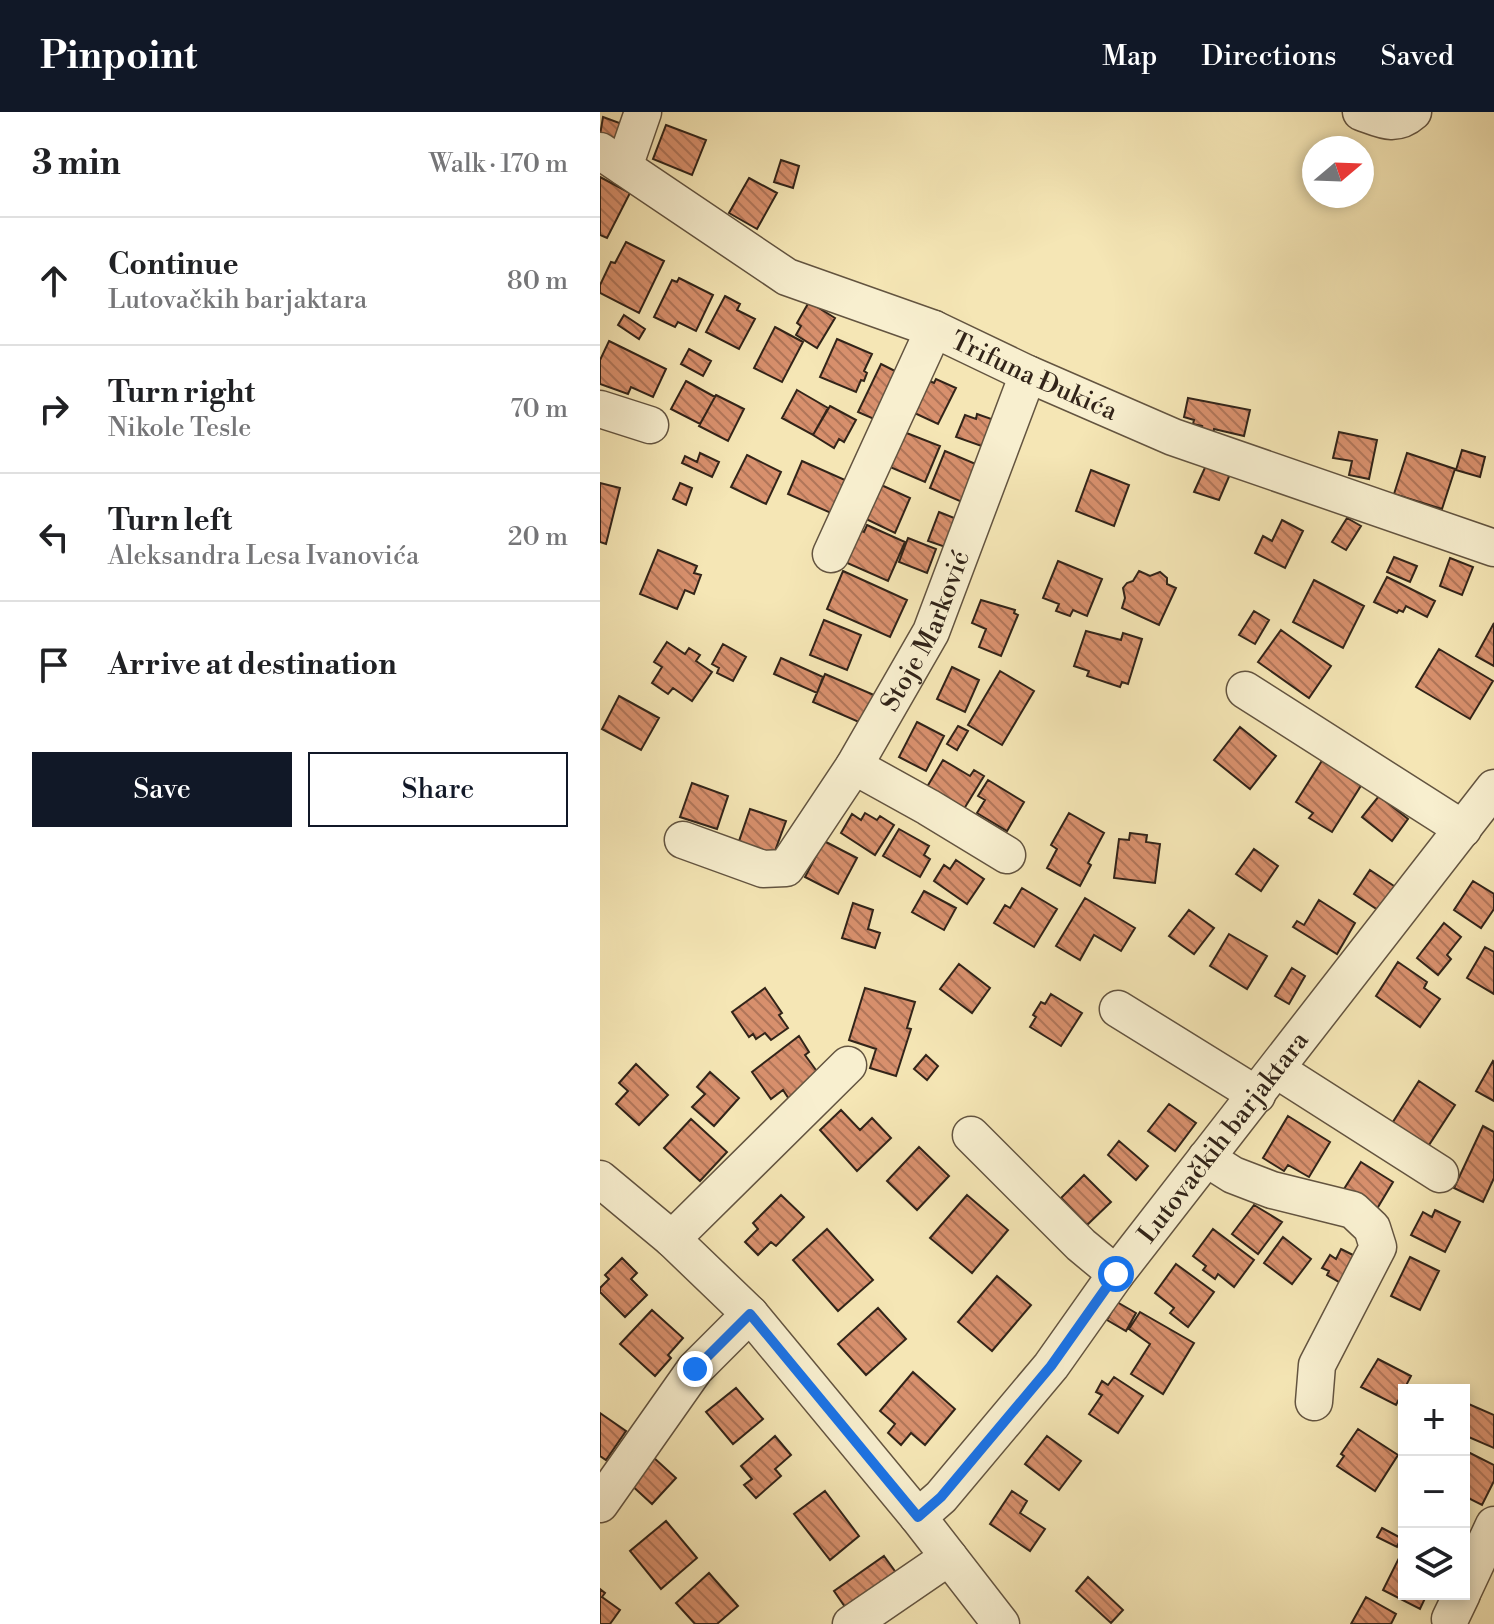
<!DOCTYPE html>
<meta charset="utf-8">
<style>
:root{--surface:#fff;--page:#f2f2f2;--text:#202124;--muted:#757577;--line:#e0e0e0;--accent:#111827}
body{margin:0;font-family:"Libre Bodoni",serif;background:var(--page);color:var(--text)}
.controls{position:absolute;right:24px;bottom:24px;display:grid;overflow:hidden;border-radius:0px;box-shadow:0 4px 12px #0003}
.controls button{width:72px;height:72px;display:grid;place-items:center;padding:0;border:0;border-bottom:2px solid var(--line);background:var(--surface);color:var(--text);font:40px sans-serif}
.compass{position:absolute;left:702px;top:24px;width:72px;height:72px;border-radius:50%;background:var(--surface);box-shadow:0 4px 12px #0003;rotate:71deg}
.stop{position:absolute;width:24px;height:24px;margin:-18px;border:6px solid #1a73e8;border-radius:50%;background:#fff}
.stop.end{background:#1a73e8;border-color:#fff;box-shadow:0 2px 8px #0008}
.list{margin:0;padding:0;list-style:none}
h2{display:flex;justify-content:space-between;align-items:center;height:104px;margin:0;padding:0 32px;font-size:34px}
h2 small{font-size:26px;font-weight:400;color:var(--muted)}
.list li{display:grid;grid-template-columns:52px 1fr auto;gap:24px;align-items:center;box-sizing:border-box;height:128px;padding:0 32px;border-top:2px solid var(--line)}
.list b{display:block;font-size:30px;white-space:nowrap}
.list p{margin:0;font-size:26px;white-space:nowrap;color:var(--muted)}
.list em{font-size:26px;font-style:normal;color:var(--muted)}
.actions{display:flex;gap:16px;padding:24px 32px}
.actions a{flex:1;padding:18px 0;border:2px solid var(--accent);border-radius:0px;text-align:center;font-size:28px;color:var(--accent)}
.actions .main{background:var(--accent);color:#fff}
.icon{flex:none;width:44px;height:44px;fill:none;stroke:currentColor;stroke-width:2;stroke-linecap:round;stroke-linejoin:round}
.map{position:relative;flex:none;width:894px;height:1512px;overflow:hidden}
header{display:flex;align-items:center;gap:48px;box-sizing:border-box;height:112px;padding:0 40px;background:var(--accent);color:#fff}
header strong{font-size:38px}
nav{display:flex;gap:44px;margin-inline-start:auto;font-size:28px}
main{display:flex}
aside{flex:1;background:var(--surface)}
.map>svg:first-child{display:block}
.building{fill:url(#building-back-hatch);stroke:#322419;stroke-width:2}
.lines{fill:none;stroke-linecap:round;stroke-linejoin:round}
.minor-casing{stroke:#635440;stroke-width:39}
.minor{stroke:#f8efcf;stroke-width:36}
.route{stroke:#1a73e8;stroke-width:10}
.labels{text-anchor:middle;stroke-width:6;stroke-linejoin:round;paint-order:stroke}
.street-label{font-size:26px;fill:#322419;stroke:#f8efcf}
</style>
<header>
<strong>Pinpoint</strong>
<nav><a>Map</a><a>Directions</a><a>Saved</a></nav>
</header>
<main>
<aside>
<h2>3 min<small>Walk · 170 m</small></h2>
<ul class="list">
<li><svg class="icon" aria-label="ahead" viewBox="0 0 24 24"><path d="M12 20V5M6 11l6-6 6 6"/></svg><div><b>Continue</b><p>Lutovačkih barjaktara</p></div><em>80 m</em></li>
<li><svg class="icon" aria-label="right" viewBox="0 0 24 24"><path d="M7 20v-9h11M14 6l5 5-5 5"/></svg><div><b>Turn right</b><p>Nikole Tesle</p></div><em>70 m</em></li>
<li><svg class="icon" aria-label="left" viewBox="0 0 24 24"><path d="M17 20v-9H6M10 6l-5 5 5 5"/></svg><div><b>Turn left</b><p>Aleksandra Lesa Ivanovića</p></div><em>20 m</em></li>
<li><svg class="icon" aria-label="arrive" viewBox="0 0 24 24"><path d="M6 21V4h12l-3 4 3 4H6"/></svg><div><b>Arrive at destination</b></div></li>
</ul>
<div class="actions"><a class="main">Save</a><a>Share</a></div>
</aside>
<div class="map">
<svg width="894" height="1512" viewBox="0 0 894 1512">
<defs>
<pattern id="building-back-hatch" width="6" height="6" patternUnits="userSpaceOnUse" patternTransform="scale(2)"><rect width="6" height="6" fill="#d8906d"/><path d="M-1 5l2 2M0 0l6 6M5-1l2 2" fill="none" stroke="#b07559"/></pattern>
</defs>
<rect width="100%" height="100%" fill="#f5e6b5"/>
<filter id="stains"><feTurbulence type="fractalNoise" baseFrequency=".0025" numOctaves="4"/><feColorMatrix values="0 0 0 0 .2 0 0 0 0 .09 0 0 0 0 .02 0 0 0 .5 -.17"/></filter>
<radialGradient id="worn" r=".72"><stop offset=".6" stop-color="#630" stop-opacity="0"/><stop offset="1" stop-color="#630" stop-opacity=".3"/></radialGradient>
<path class="building" d="M3,5L25,13L19,30L0,23Z
M66,13L106,28L92,63L53,47Z
M181,48L199,54L193,76L174,70Z
M0,65L30,81L7,126L0,123Z
M149,66L177,81L157,117L129,101Z
M26,130L64,149L39,201L0,181V173L11,150L15,151Z
M79,166L113,183L96,219L78,210L75,215L54,205L72,168L77,170Z
M125,184L140,192L137,198L155,207L139,237L106,220Z
M209,190L235,206L217,236L196,223L201,214L197,211Z
M24,203L45,217L39,227L18,213Z
M175,215L203,230L182,270L154,256Z
M237,227L272,242L264,259L267,261L264,269L261,268L256,280L220,265Z
M9,229L66,257L53,285L31,275L28,282L0,272V248Z
M89,237L111,249L103,264L81,252Z
M281,252L297,260L274,307L258,300Z
M323,266L334,271L336,267L356,276L338,312L308,298Z
M86,269L115,285L100,312L71,297Z
M197,278L228,296L213,323L182,306Z
M116,283L144,297L128,329L99,314Z
M588,286L650,298L644,324L614,317L613,323L600,320L602,314L593,312L594,308L584,305Z
M230,294L256,308L244,330L239,327L234,336L213,323Z
M377,302L400,310L390,337L356,325L365,303L376,307Z
M304,320L340,334L325,370L290,355Z
M739,320L777,328L769,367L749,363L752,349L733,346Z
M862,338L885,345L880,365L856,358Z
M345,339L378,353L362,390L330,376Z
M100,341L119,350L112,365L82,351L85,344L97,350Z
M807,341L855,357L842,397L794,382Z
M147,343L181,360L166,392L131,375Z
M202,349L245,368L231,401L188,382Z
M608,349L631,360L619,388L594,380Z
M491,358L529,373L514,414L476,399Z
M0,371L20,376L6,432L0,430Z
M80,371L92,376L86,393L73,387Z
M279,372L310,386L295,421L264,406Z
M339,400L367,411L357,439L328,429Z
M747,406L761,414L746,438L732,430Z
M682,408L703,419L685,456L655,441L663,424L672,429Z
M267,413L305,430L288,469L245,450L259,418L264,420Z
M308,426L336,437L327,461L299,450Z
M58,438L97,454L94,461L101,463L94,482L85,478L77,497L40,482Z
M794,445L817,454L810,470L787,460Z
M850,446L873,455L862,483L840,474Z
M458,449L502,467L487,504L473,498L470,504L456,499L459,492L443,486Z
M243,459L307,488L290,525L227,497Z
M539,459L550,464L560,460L567,466V472L576,476L559,513L522,496L525,486L523,476L527,471L533,469Z
M787,465L835,489L827,505L806,494L803,500L799,498L797,501L774,490Z
M714,468L764,494L743,536L693,510Z
M381,488L415,498L414,501L418,503L401,544L379,535L386,517L372,511Z
M654,499L669,508L655,532L639,523Z
M224,508L261,523L247,558L210,543Z
M894,511V554L876,544Z
M681,518L731,554L709,586L658,550Z
M486,519L521,528L523,521L542,527L528,572L522,570L520,575L487,564L489,559L474,554Z
M67,530L85,542L89,536L100,543L96,549L112,560L92,589L73,576L68,582L52,571L62,555L54,550Z
M123,532L146,545L133,569L117,561L119,556L112,552Z
M839,537L893,569L870,607L816,575Z
M181,546L223,565L217,581L174,562Z
M352,555L379,568L365,600L337,587Z
M400,559L434,579L402,633L368,613Z
M225,562L281,586L268,614L213,590Z
M19,584L59,606L41,638L2,617Z
M317,610L344,624L326,659L299,645Z
M358,614L368,619L357,638L347,632Z
M640,615L676,644L650,677L614,648Z
M723,647L762,672L732,720L709,706L713,701L696,690Z
M343,648L370,664L374,658L384,664L364,697L327,675Z
M388,668L424,690L407,719L377,701L385,688L378,684Z
M92,671L128,684L117,717L80,705Z
M779,684L808,707L792,729L762,705Z
M150,697L186,709L172,747L137,735Z
M265,701L277,708L280,704L294,713L275,743L241,721L252,702L261,708Z
M469,701L504,721L488,751L491,753L480,774L447,756L457,737L451,733Z
M299,717L329,734L324,743L330,747L320,765L283,744Z
M530,721L547,723L546,730L560,732L555,771L514,766L519,727L529,728Z
M224,729L257,746L238,782L205,765Z
M654,737L678,754L661,779L636,762Z
M356,748L384,767L367,792L334,769L344,753L350,757Z
M770,758L803,780L787,804L754,782Z
M873,769L894,782V797L881,816L854,798Z
M422,776L457,797L434,835L394,811L405,793L410,796Z
M324,779L356,796L344,818L312,800Z
M485,786L535,816L521,839L494,823L480,848L456,834Z
M719,788L755,811L737,842L693,815L697,809L704,813Z
M253,791L273,798L268,817L280,821L275,836L242,826Z
M589,798L614,816L594,842L569,824Z
M844,811L861,825L847,843L851,847L838,863L817,846Z
M629,822L667,844L647,877L610,854Z
M885,835L894,840V882L867,866Z
M798,850L827,870L824,876L840,887L820,915L776,884Z
M359,852L390,876L372,901L340,877Z
M692,856L705,864L689,892L675,884Z
M165,876L182,901L179,903L188,916L171,928L165,921L156,927L153,922L149,925L132,900Z
M265,876L315,890L307,916L311,917L296,964L270,956L276,937L249,928Z
M451,882L482,901L461,934L430,915L436,905L433,903L441,890L445,892Z
M199,924L209,940L205,943L221,965L189,987L183,978L171,987L152,960Z
M326,943L338,954L327,968L314,957Z
M893,949L894,950V989L876,979Z
M36,952L68,983L39,1013L16,992L28,979L19,971Z
M110,960L139,986L114,1014L92,995L105,982L97,975Z
M819,969L855,993L827,1036L791,1013Z
M569,992L596,1011L575,1039L548,1019Z
M241,998L260,1018L272,1006L291,1026L257,1059L220,1018Z
M688,1004L730,1030L709,1065L688,1053L684,1059L663,1046Z
M91,1007L127,1040L100,1069L64,1036Z
M883,1014L894,1020V1066L883,1090L854,1076Z
M519,1029L548,1054L536,1068L508,1043Z
M319,1035L349,1064L317,1098L287,1069Z
M761,1050L793,1070L772,1105L739,1085Z
M484,1063L511,1090L487,1113L461,1086Z
M181,1083L204,1105L176,1134L171,1130L158,1143L145,1130L158,1117L153,1111Z
M367,1083L408,1118L372,1161L330,1126Z
M654,1093L682,1110L658,1142L632,1122Z
M835,1098L860,1110L845,1140L811,1123L823,1100L832,1105Z
M227,1117L273,1168L238,1199L193,1148Z
M613,1117L654,1148L634,1175L618,1162L615,1167L603,1158L606,1154L593,1144Z
M683,1125L711,1147L692,1172L664,1151Z
M741,1137L761,1147L746,1174L727,1163L729,1159L722,1156L730,1143L736,1147Z
M810,1145L839,1159L820,1198L791,1184Z
M22,1146L37,1161L31,1167L47,1183L25,1205L0,1180V1176L9,1167L5,1163Z
M576,1152L614,1180L588,1215L570,1201L574,1196L555,1181Z
M397,1164L431,1193L392,1239L358,1210Z
M517,1190L536,1201L526,1219L507,1208Z
M278,1196L306,1227L266,1263L238,1232Z
M52,1198L83,1226L68,1243L71,1246L55,1264L20,1232Z
M540,1200L594,1231L563,1282L531,1262L550,1232L529,1217Z
M778,1247L811,1264L796,1293L761,1275Z
M313,1260L355,1297L325,1333L311,1321L301,1333L288,1321L295,1312L280,1299Z
M514,1265L543,1284L518,1321L489,1302L502,1283L496,1280L502,1269L508,1273Z
M136,1276L163,1307L133,1332L106,1300Z
M864,1290L894,1303V1336L864,1323Z
M0,1301L26,1319L6,1348L0,1344Z
M758,1317L798,1343L775,1379L737,1354L744,1344L741,1342Z
M175,1324L191,1343L175,1357L181,1364L156,1386L144,1373L152,1367L141,1354Z
M447,1324L481,1349L459,1378L425,1352Z
M864,1338L894,1353V1369L882,1393L864,1384Z
M53,1345L76,1366L52,1392L29,1371Z
M225,1379L259,1424L230,1448L194,1402Z
M412,1379L427,1389L420,1401L445,1417L430,1439L390,1412Z
M66,1409L97,1446L61,1477L30,1439Z
M782,1416L801,1426L797,1435L777,1425Z
M802,1440L804,1482H827L820,1497L783,1478Z
M284,1444L297,1462L254,1508L234,1479Z
M109,1461L138,1494L117,1512H95L76,1491Z
M488,1465L523,1498L511,1511L476,1479Z
M0,1477L5,1481L2,1485L20,1498L10,1512H0Z
M766,1485L796,1502L791,1512H751Z"/>
<g class="lines">
<g class="minor-casing">
<g id="minor">
<path d="M761,0C781,7 795,16 813,0"/>
<path id="s1" d="M0,39L187,165L334,217L428,262L573,325L894,436"/>
<path d="M24,55L43,0"/>
<path d="M0,297L50,313"/>
<path d="M231,442L334,217"/>
<path d="M645,578L863,717"/>
<path d="M254,654L328,695L407,743"/>
<path id="s2" d="M83,728L163,757L186,756L254,654L331,520L428,262"/>
<path d="M518,897L657,983"/>
<path d="M677,958L840,1062"/>
<path d="M371,1023L481,1133L516,1162"/>
<path d="M606,1046L633,1063L672,1078L753,1098L772,1116L778,1135L717,1253L714,1290"/>
<path d="M0,1067L72,1127L150,1202L318,1405L401,1512"/>
<path d="M72,1127L248,953"/>
<path d="M0,1392L95,1257L150,1202"/>
<path id="s3" d="M318,1405L341,1385L451,1254L516,1162L894,676"/>
<path d="M864,1477L894,1413"/>
<path d="M850,1507L862,1482"/>
<path d="M251,1512L349,1445"/>
</g>
</g>
<use href="#minor" class="minor"/>
</g>
<g class="lines">
<path class="route" d="M95,1257L150,1202L318,1405L341,1385L451,1254L516,1162"/>
</g>
<g class="labels">
<g class="street-label">
<text dy="9" stroke="none"><textPath href="#s1" startOffset="492">Trifuna Đukića</textPath></text>
<text dy="9" stroke="none"><textPath href="#s2" startOffset="384">Stoje Marković</textPath></text>
<text dy="9" stroke="none"><textPath href="#s3" startOffset="488">Lutovačkih barjaktara</textPath></text>
</g>
</g>
<rect width="100%" height="100%" filter="url(#stains)"/>
<rect width="100%" height="100%" fill="url(#worn)"/>
</svg>
<div class="controls">
<button>+</button>
<button>−</button>
<button><svg class="icon" aria-label="layers" viewBox="0 0 24 24"><path d="M12 4l9 5-9 5-9-5zM3 14l9 5 9-5"/></svg></button>
</div>
<svg class="compass" viewBox="-18 -18 36 36"><path d="M0-13l5 13h-10z" fill="#e53935"/><path d="M0 13l5-13h-10z" fill="#757577"/></svg>
<div class="stop" style="left:516px;top:1162px"></div>
<div class="stop end" style="left:95px;top:1257px"></div>
</div>
</main>
